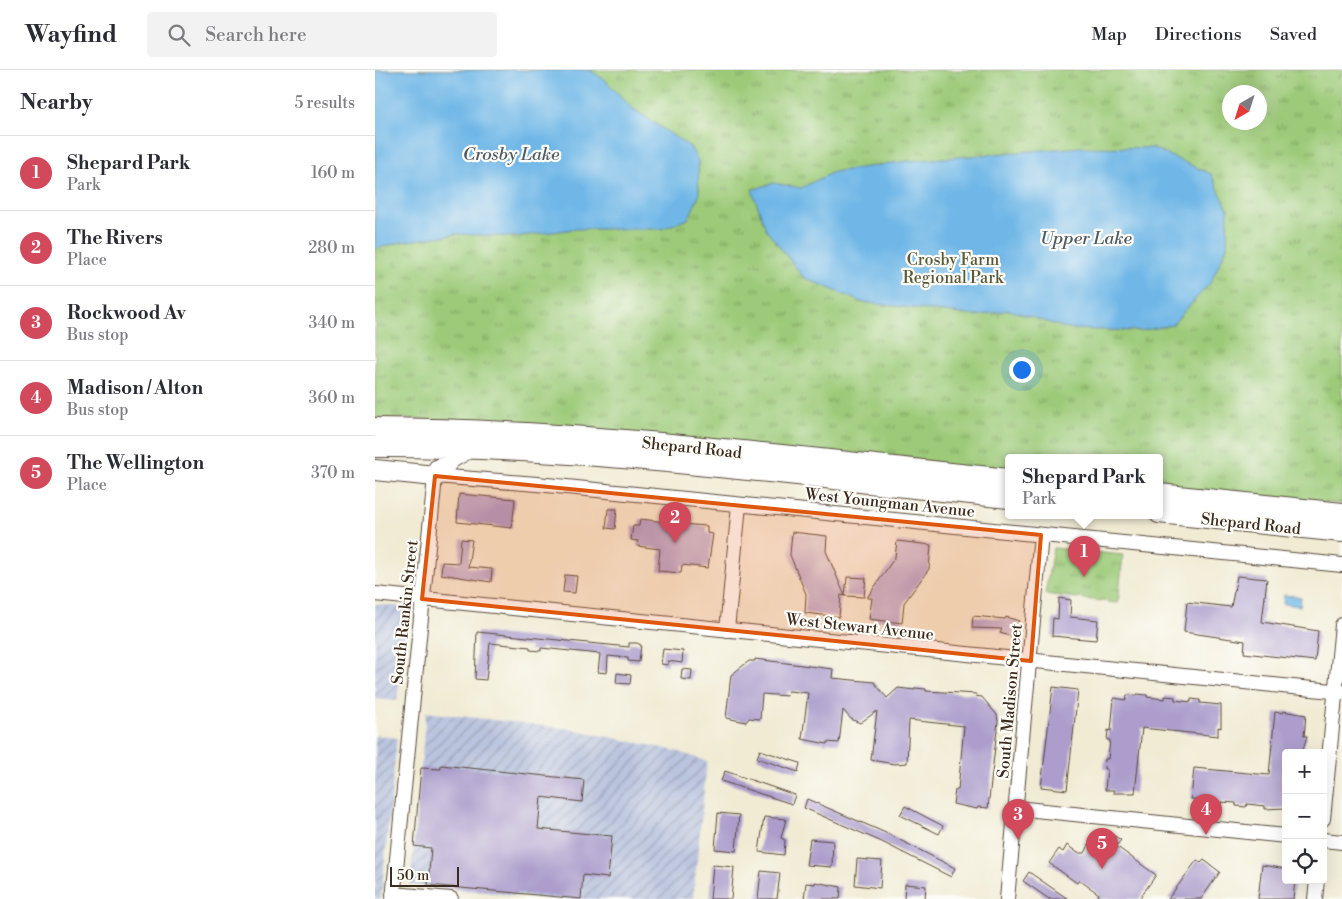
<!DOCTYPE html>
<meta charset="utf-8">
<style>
:root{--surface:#fff;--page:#f2f2f3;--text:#2b2b33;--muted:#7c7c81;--line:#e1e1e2;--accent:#d1495b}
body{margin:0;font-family:"Libre Bodoni",serif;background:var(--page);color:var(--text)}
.controls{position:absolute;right:15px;bottom:15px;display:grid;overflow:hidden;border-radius:5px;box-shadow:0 5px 20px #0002}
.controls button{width:45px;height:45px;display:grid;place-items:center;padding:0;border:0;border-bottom:1px solid var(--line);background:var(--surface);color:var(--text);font:25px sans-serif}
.compass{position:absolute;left:847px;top:15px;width:45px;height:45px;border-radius:50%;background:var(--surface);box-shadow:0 5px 20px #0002;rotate:219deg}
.scale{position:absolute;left:15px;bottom:12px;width:69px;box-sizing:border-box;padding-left:5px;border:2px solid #3b2a1e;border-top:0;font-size:14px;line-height:18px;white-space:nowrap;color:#3b2a1e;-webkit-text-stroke:4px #fdfcf7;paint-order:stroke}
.you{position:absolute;left:646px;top:299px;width:18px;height:18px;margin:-12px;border:4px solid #fff;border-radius:50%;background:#1a73e8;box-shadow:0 0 0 8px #1a73e833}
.badge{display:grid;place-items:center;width:32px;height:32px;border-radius:50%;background:var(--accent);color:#fff;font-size:16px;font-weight:700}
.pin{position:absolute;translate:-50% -41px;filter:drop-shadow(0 1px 2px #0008)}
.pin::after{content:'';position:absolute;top:26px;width:18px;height:15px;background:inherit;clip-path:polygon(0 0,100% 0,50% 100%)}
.popup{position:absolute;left:630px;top:384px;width:158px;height:65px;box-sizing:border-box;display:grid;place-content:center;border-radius:5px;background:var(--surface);filter:drop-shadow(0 1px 4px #0005);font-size:16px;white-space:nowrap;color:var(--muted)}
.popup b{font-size:19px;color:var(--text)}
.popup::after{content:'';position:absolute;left:50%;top:100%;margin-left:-10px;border:10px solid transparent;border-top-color:var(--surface)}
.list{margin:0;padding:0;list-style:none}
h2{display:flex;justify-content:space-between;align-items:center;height:65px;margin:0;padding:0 20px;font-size:21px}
h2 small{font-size:16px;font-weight:400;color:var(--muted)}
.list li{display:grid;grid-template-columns:32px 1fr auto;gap:15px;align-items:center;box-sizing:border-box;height:75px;padding:0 20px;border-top:1px solid var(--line)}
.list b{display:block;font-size:19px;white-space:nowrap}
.list p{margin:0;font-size:16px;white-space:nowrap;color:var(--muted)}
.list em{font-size:16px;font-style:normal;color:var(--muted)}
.icon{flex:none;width:28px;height:28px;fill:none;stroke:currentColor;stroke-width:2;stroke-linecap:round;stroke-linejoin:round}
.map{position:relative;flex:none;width:967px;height:829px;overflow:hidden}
header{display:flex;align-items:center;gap:30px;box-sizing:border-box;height:70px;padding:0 25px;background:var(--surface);border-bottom:1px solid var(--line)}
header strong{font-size:24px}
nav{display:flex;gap:28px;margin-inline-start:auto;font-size:18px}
.search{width:350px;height:45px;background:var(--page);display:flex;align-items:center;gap:12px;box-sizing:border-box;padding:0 18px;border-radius:5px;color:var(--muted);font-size:19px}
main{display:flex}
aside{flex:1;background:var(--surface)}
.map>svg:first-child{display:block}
.industrial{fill:url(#industrial-furrows)}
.park{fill:url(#park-tufts);stroke:#6c7a4b;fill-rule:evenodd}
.water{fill:#70b7e7;stroke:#567082}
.building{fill:#ac9dcc}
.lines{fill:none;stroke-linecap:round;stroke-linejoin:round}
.minor-casing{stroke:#564739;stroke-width:16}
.highway-casing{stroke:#564739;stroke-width:22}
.minor{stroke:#fff;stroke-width:14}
.highway{stroke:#fff;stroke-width:20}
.marked{fill:#df570d;fill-opacity:0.2;stroke:#df570d;stroke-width:4;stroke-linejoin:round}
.labels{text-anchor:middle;stroke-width:4.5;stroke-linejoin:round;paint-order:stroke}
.park-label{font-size:16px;fill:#585a39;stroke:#fdfcf7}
.street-label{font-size:16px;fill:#3b2a1e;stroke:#fdfcf7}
.water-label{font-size:18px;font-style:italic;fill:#4e5b64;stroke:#fdfcf7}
</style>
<header>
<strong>Wayfind</strong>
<div class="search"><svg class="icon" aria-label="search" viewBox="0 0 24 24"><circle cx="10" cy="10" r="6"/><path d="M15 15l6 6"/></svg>Search here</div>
<nav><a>Map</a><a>Directions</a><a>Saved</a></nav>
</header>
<main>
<aside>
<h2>Nearby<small>5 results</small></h2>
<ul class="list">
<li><span class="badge">1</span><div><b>Shepard Park</b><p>Park</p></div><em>160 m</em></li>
<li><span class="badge">2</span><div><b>The Rivers</b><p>Place</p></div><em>280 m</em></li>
<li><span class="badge">3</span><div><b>Rockwood Av</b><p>Bus stop</p></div><em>340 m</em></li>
<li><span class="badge">4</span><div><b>Madison / Alton</b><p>Bus stop</p></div><em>360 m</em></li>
<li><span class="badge">5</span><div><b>The Wellington</b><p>Place</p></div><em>370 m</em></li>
</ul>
</aside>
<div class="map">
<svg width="967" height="829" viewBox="0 0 967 829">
<defs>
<pattern id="industrial-furrows" width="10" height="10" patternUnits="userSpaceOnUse" patternTransform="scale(1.25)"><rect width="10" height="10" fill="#bac4de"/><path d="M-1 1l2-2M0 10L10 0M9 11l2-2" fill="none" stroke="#989fb3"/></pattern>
<pattern id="park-tufts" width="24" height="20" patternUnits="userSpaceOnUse" patternTransform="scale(1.25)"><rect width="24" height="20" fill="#9cca78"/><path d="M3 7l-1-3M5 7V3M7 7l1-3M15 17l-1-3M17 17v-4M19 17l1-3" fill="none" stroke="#80a462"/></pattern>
</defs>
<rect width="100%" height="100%" fill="#fdfcf7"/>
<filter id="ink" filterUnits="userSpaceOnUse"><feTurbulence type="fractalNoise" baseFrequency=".02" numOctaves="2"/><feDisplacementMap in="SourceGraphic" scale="10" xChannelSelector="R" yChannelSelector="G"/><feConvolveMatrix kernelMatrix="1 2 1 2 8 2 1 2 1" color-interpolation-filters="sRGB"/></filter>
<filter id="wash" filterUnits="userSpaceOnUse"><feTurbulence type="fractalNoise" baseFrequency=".0096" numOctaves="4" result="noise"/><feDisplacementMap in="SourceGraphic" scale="20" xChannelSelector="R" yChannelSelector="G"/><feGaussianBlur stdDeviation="1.12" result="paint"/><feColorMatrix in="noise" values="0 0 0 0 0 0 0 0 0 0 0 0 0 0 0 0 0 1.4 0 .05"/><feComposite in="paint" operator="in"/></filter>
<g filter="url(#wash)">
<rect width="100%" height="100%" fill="#f1ebd4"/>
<path class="industrial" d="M0,534L28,537L33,542L22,631L0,629Z
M51,642L196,659L297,680L332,691L318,829H179L35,815Z
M0,665L22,668L6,829H0Z"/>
<path class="park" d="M0,0H967V434L784,417V388H634V403L72,350L0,348ZM854,22H884V52H854Z
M678,478L748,485L743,533L670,524Z"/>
<path class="water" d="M0,0H215L231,11L257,38L315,77L323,91L324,126L313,149L286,159H200L140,167L83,164L26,172L0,179Z
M705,77L777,78L836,104L853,139L852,177L836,212L797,255L765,261L694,259L634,240L602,246L486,232L428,207L391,159L377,120L398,113L426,118L458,102L532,91Z
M909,525L926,527L925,536L908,534Z"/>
<g id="blocks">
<path class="building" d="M84,424L140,429L137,458L82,452Z
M233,439H242L240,459L231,458Z
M300,447L307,448L306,454L332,456V463L338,464L333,498L307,495L306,503L283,501L285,479L262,476L263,471L256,470L258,456H264L265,449L299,453Z
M417,462L452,466L451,481L470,526L466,525L464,547L430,543L431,524L415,485Z
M86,469L97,470L93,497L117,499L116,512L66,504L67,492L84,493Z
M522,471L556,475L554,499L529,533L527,553L494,549L497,528H492L520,487Z
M190,505L202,506L200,523L188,522Z
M862,506L892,509L887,552L943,561L940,591L869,583L870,571L809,562L812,532L856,537Z
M472,507L491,508L489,527L470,526Z
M684,528L696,530L695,547L723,550L721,570L677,566L678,548L683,549Z
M598,546L630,549L631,547L644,551L638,567L625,563L627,559L597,558Z
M102,562L254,577V573H262L266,575L264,592L253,591V588L233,586L232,603L223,602L225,584L166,578V581L155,580V577L115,573L111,610L100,609Z
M288,579L308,581L307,593L293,591V595L286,594Z
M380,589L458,599L457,608L499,612L512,628L523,618L540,620V618L551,619V621L602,624L601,626L607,627L622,645L623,651L613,738L603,737L602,739L578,734L580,720H583L589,656L534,650L532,693L519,694L496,690L502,641L485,653L476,649L468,640L464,673L452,672V674L427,669L433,623L413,621L412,626L387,624L385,649L374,648L371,652L351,648L356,605L374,591H380Z
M307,599L317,600L316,610L306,609Z
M242,603L256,605L255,614L241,613Z
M678,617L703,620L692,720L666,717Z
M762,624L772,625V627L790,629V626L800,627V630L816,632V629L825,630V633L846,635V658L843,657V666L767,658L760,723H738L739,720H730L732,699H729L730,689H733L735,670H732L733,660L736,661L739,628L751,630L752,625L762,626Z
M908,641L931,645L929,666H932L927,683H911L910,738L890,739V736L872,734L871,737L861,736V733L846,732V735L836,734V731L816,729L819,698L894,705L900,642L908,643Z
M385,680L425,693L423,702L382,688Z
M66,695L209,710L207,732L166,727L163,759L237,766L233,808L208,805L206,829L53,815L56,778L39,776L46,698L66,699Z
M350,701L420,725L417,734L346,711Z
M432,729L511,763L580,798L576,807L507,772L429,738Z
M530,736L568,756L564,764L525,745Z
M343,743L364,745L361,781L340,779Z
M389,747L411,749L406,768L410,770L409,785L384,782Z
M738,765L746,770L741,776L781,805L764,829H721L724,824L704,810L702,813L674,793L684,779L688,782L692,775L703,783H710L716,771L733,772Z
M435,769L458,771L457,797L431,795Z
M482,789L507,791L505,818L480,815Z
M822,790L826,793L829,790L845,802L826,829H793Z
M338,795L359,797L356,829H335Z
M887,795L911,799V810H920L918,829H883Z
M386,801L405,803L402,829H383Z
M654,802L693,829H674L648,811Z
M440,812L466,817L465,829H429L431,813L440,814Z
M530,814L551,816L550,829H529Z"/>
</g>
</g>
<g filter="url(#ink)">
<use href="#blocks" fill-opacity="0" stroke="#564739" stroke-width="1"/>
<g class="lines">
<g class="minor-casing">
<path id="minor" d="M60,406L162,414L967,495
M0,524L967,622
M352,560L364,435
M641,738L911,766
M948,749L967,555
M948,770L967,772
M18,824L76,829
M18,829L61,397
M632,829L666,465
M940,829L942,810"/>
</g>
<g class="highway-casing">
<path id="highway" d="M0,358C212,359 423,388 634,409
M0,377C210,376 425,407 634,428
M0,400L60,406L76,388L92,379
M784,424L967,443
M784,443L967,462"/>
</g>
<use href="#minor" class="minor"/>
<use href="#highway" class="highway"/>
</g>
</g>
<path class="marked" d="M60,406L666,465L656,591L47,529Z"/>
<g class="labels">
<g class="park-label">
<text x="578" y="195">Crosby Farm<tspan x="578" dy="18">Regional Park</tspan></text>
</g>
<g class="street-label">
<text transform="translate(317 377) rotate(6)" y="6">Shepard Road</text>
<text transform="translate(515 432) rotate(6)" y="6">West Youngman Avenue</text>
<text transform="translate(876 453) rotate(6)" y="6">Shepard Road</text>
<text transform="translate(29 542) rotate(-84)" y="6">South Rankin Street</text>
<text transform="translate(485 556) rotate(6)" y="6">West Stewart Avenue</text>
<text transform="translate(634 631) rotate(-85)" y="6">South Madison Street</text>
</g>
<g class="water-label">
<text x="136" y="90">Crosby Lake</text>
<text x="711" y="174">Upper Lake</text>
</g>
</g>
</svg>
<div class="controls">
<button>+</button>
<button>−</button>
<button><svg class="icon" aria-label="locate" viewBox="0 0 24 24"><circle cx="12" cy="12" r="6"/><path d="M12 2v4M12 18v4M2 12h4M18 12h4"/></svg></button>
</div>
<svg class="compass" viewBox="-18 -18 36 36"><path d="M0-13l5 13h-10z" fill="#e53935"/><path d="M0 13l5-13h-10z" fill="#7c7c81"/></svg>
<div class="scale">50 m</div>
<div class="you"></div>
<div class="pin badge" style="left:709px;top:507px">1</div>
<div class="popup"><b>Shepard Park</b>Park</div>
<div class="pin badge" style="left:300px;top:473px">2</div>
<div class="pin badge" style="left:643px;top:770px">3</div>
<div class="pin badge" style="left:831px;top:765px">4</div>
<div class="pin badge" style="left:727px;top:799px">5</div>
</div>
</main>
